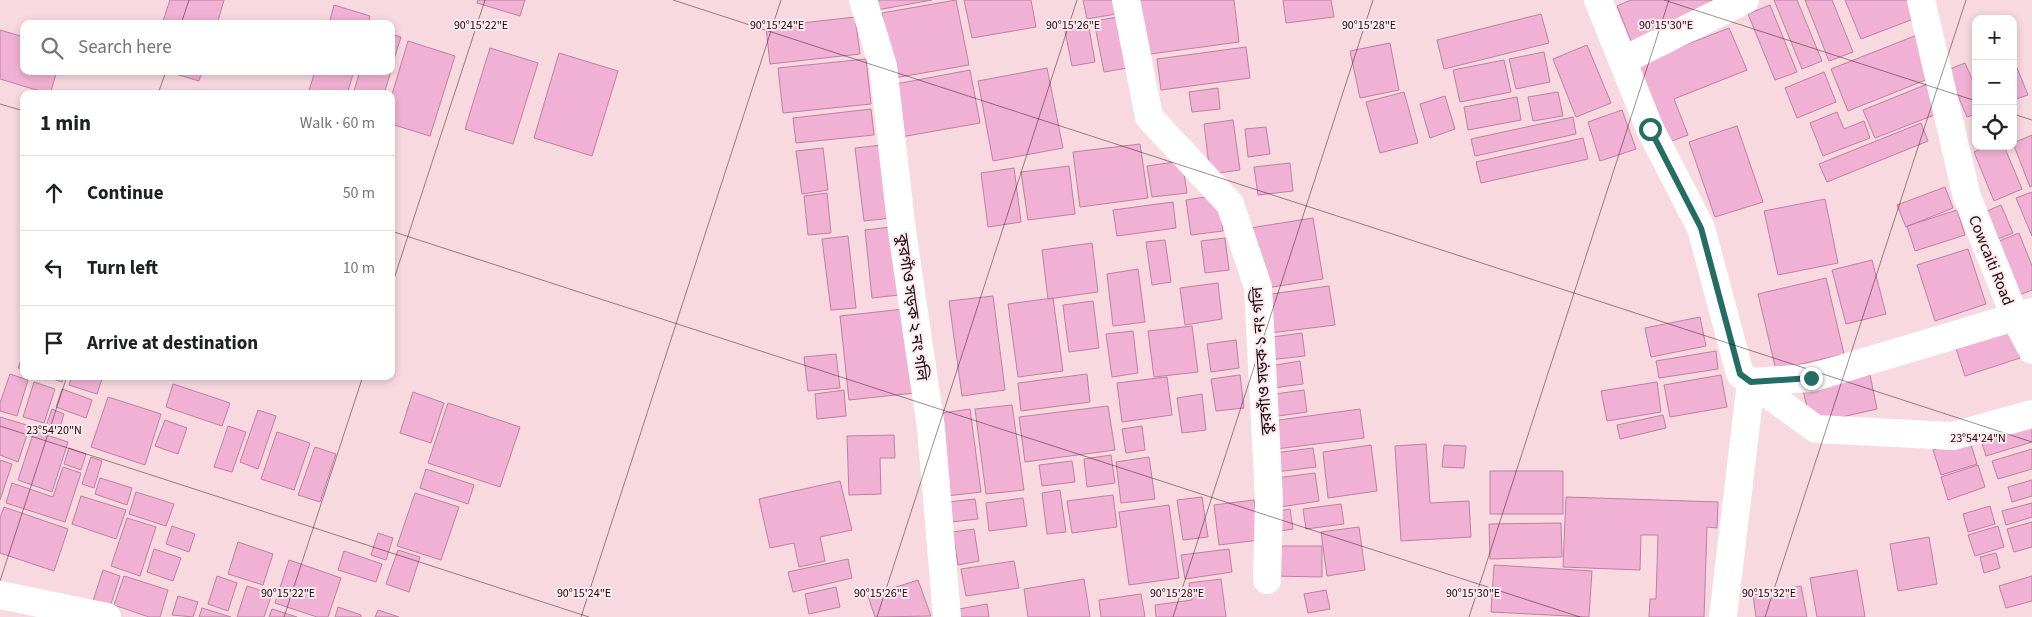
<!DOCTYPE html>
<meta charset="utf-8">
<style>
:root{--surface:#fff;--page:#f2f2f2;--text:#202124;--muted:#757577;--line:#e0e0e0}
body{margin:0;font-family:"Source Sans 3","Noto Sans Bengali",sans-serif;background:var(--page);color:var(--text)}
.controls{position:absolute;right:15px;top:15px;display:grid;overflow:hidden;border-radius:10px;box-shadow:0 2px 8px #0003}
.controls button{width:45px;height:45px;display:grid;place-items:center;padding:0;border:0;border-bottom:1px solid var(--line);background:var(--surface);color:var(--text);font:25px sans-serif}
.stop{position:absolute;width:15px;height:15px;margin:-11px;border:4px solid #246d65;border-radius:50%;background:#fff}
.stop.end{background:#246d65;border-color:#fff;box-shadow:0 1px 5px #0008}
.list{margin:0;padding:0;list-style:none}
h2{display:flex;justify-content:space-between;align-items:center;height:65px;margin:0;padding:0 20px;font-size:21px}
h2 small{font-size:16px;font-weight:400;color:var(--muted)}
.list li{display:grid;grid-template-columns:32px 1fr auto;gap:15px;align-items:center;box-sizing:border-box;height:75px;padding:0 20px;border-top:1px solid var(--line)}
.list b{display:block;font-size:19px;white-space:nowrap}
.list em{font-size:16px;font-style:normal;color:var(--muted)}
.icon{flex:none;width:28px;height:28px;fill:none;stroke:currentColor;stroke-width:2;stroke-linecap:round;stroke-linejoin:round}
.map{position:relative;flex:none;width:2032px;height:617px;overflow:hidden}
.search{position:absolute;background:var(--surface);box-shadow:0 2px 8px #0003;left:20px;top:20px;width:375px;height:55px;display:flex;align-items:center;gap:12px;box-sizing:border-box;padding:0 18px;border-radius:10px;color:var(--muted);font-size:19px}
.panel{position:absolute;background:var(--surface);box-shadow:0 2px 8px #0003;left:20px;top:90px;width:375px;height:290px;border-radius:10px}
.map>svg:first-child{display:block}
.building{fill:#f1b1d4;stroke:#bd80a2}
.lines{fill:none;stroke-linecap:round;stroke-linejoin:round}
.minor{stroke:#fff;stroke-width:28}
.route{stroke:#246d65;stroke-width:6}
.ticks{fill:none;stroke:#1e060c;stroke-width:1;stroke-opacity:0.45}
.labels{text-anchor:middle;stroke-width:4;stroke-linejoin:round;paint-order:stroke}
.street-label{font-size:16px;fill:#1e060c;stroke:#fbebee}
.ticks-label{font-size:12px;text-anchor:middle;fill:#1e060c;stroke:#fbebee;stroke-width:4;stroke-linejoin:round;paint-order:stroke}
</style>
<div class="map">
<svg width="2032" height="617" viewBox="0 0 2032 617">
<rect width="100%" height="100%" fill="#f8d9df"/>
<path class="building" d="M170,0H224L217,24H162Z
M478,0H525L520,16L477,3Z
M875,0H932L877,10Z
M956,0L969,65L894,78L882,13Z
M964,0H1031L1036,27L972,38Z
M1083,0H1113L1116,14L1087,19Z
M1135,0H1234L1239,42L1143,55Z
M1283,0H1331L1334,17L1286,23Z
M1631,0H1712L1717,14L1634,48L1617,6Z
M1774,0H1797L1822,61L1802,69Z
M1805,0H1832L1853,52L1829,61Z
M1845,0H1909L1916,18L1861,39Z
M334,5L370,16L368,24H329Z
M1770,5L1797,72L1775,80L1748,14Z
M1541,14L1549,43L1444,69L1437,40Z
M1124,16L1134,67L1104,72L1094,21Z
M855,17L860,54L770,64L766,27Z
M1088,22L1095,62L1072,66L1064,26Z
M1729,28L1747,70L1674,99L1688,135L1664,144L1632,66Z
M0,30L24,37V71H57L50,94L0,79Z
M391,34L401,37L391,69Z
M1917,35L1933,77L1848,111L1831,69Z
M408,41L455,56L430,136L391,124V98Z
M1390,43L1399,90L1360,98L1350,51Z
M1587,45L1611,103L1576,117L1553,59Z
M1246,47L1250,78L1161,90L1157,59Z
M490,48L538,63L513,144L465,129Z
M1544,52L1550,82L1516,89L1509,59Z
M559,53L618,71L592,156L534,138Z
M2013,58L2028,95L2013,100Z
M866,59L871,104L783,113L778,68Z
M1504,60L1511,92L1460,102L1453,70Z
M1965,63L1976,88V114L1967,117L1947,70Z
M1047,68L1063,148L993,161L978,81Z
M970,70L980,123L901,137L891,85Z
M166,71H202L199,81Z
M315,71H354L347,94H308Z
M360,71H391L384,94H353Z
M1824,72L1836,102L1797,118L1785,88Z
M1930,83L1942,112L1875,138L1863,110Z
M1218,88L1220,109L1192,112L1189,92Z
M1404,92L1418,143L1380,153L1366,102Z
M1558,92L1563,116L1533,121L1528,97Z
M1445,96L1455,129L1430,138L1420,104Z
M1517,97L1521,120L1468,130L1464,107Z
M871,109L874,135L796,143L793,118Z
M1622,110L1636,149L1600,161L1588,122Z
M1837,112L1844,129L1864,121L1870,138L1823,156L1810,123Z
M1573,117L1576,134L1475,156L1471,139Z
M1233,120L1240,170L1210,174L1204,124Z
M1921,123L1928,141L1827,182L1819,164Z
M1737,126L1763,202L1715,217L1689,142Z
M1266,127L1270,154L1248,157L1245,129Z
M2032,135V186L2030,187L2013,143Z
M1583,138L1588,159L1481,183L1476,162Z
M1140,144L1148,198L1080,207L1073,152Z
M882,145L891,218L864,221L855,148Z
M1988,146H2004L2022,189L1994,201L1974,152Z
M823,148L828,190L802,194L796,151Z
M1182,161L1187,193L1152,197L1147,166Z
M1290,163L1293,191L1258,195L1254,167Z
M1069,166L1075,214L1028,220L1021,172Z
M1014,168L1021,222L988,227L981,173Z
M1945,187L1953,208L1906,227L1897,205Z
M2032,192V236L2016,198Z
M827,193L831,233L808,235L804,196Z
M1218,195L1223,231L1191,235L1186,200Z
M1825,199L1838,263L1778,275L1764,211Z
M1173,202L1176,228L1117,236L1113,210Z
M2001,205L2013,233L1998,239L1987,211Z
M1957,210L1965,235L1915,251L1907,226Z
M1313,218L1323,279L1260,289L1250,228Z
M891,227L899,295L872,298L865,230Z
M2019,233L2032,266V290L2014,297L1992,244Z
M848,236L856,308L831,310L822,239Z
M1225,238L1229,270L1205,273L1201,241Z
M1165,240L1171,282L1152,285L1146,242Z
M1092,243L1098,292L1048,299L1042,250Z
M1968,249L1986,304L1935,321L1917,265Z
M1872,260L1886,314L1846,324L1832,270Z
M1138,269L1145,322L1113,326L1107,274Z
M1826,278L1844,354L1776,370L1758,294Z
M1218,283L1222,319L1185,325L1180,288Z
M1329,286L1335,325L1270,333L1264,295Z
M993,296L1005,390L962,396L949,301Z
M1053,298L1063,371L1018,377L1008,304Z
M1093,301L1099,348L1069,352L1063,305Z
M904,309L914,393L849,400L840,316Z
M1700,317L1706,346L1651,357L1645,328Z
M1192,326L1198,372L1154,377L1148,331Z
M2011,330L2020,358L1965,376L1956,348Z
M1133,331L1138,373L1112,377L1106,334Z
M1302,333L1305,356L1268,360L1265,338Z
M1236,340L1239,368L1211,372L1207,344Z
M1716,351L1718,369L1659,378L1656,361Z
M24,352V369L18,368Z
M836,354L840,388L808,391L804,357Z
M1300,361L1303,384L1273,388L1270,366Z
M10,374L28,380L17,416L0,411V403Z
M1087,374L1090,402L1021,411L1018,383Z
M1240,375L1244,408L1216,411L1211,379Z
M1721,375L1727,407L1670,417L1664,385Z
M1870,375L1877,409L1811,424L1803,390Z
M44,376H64L62,382Z
M72,376H103L97,394L69,385Z
M1167,377L1172,415L1122,422L1117,383Z
M34,382L55,389L44,423L23,417Z
M1657,382L1661,412L1607,421L1601,391Z
M173,384L230,403L222,426L166,407Z
M62,389L92,400L86,418L56,407Z
M844,390L846,416L817,419L815,394Z
M1304,390L1307,412L1278,416L1275,394Z
M413,392L444,403L431,443L400,433Z
M1202,394L1206,430L1182,433L1177,398Z
M108,397L161,414L145,465L91,447Z
M448,403L520,427L500,487L428,463Z
M1012,405L1024,490L986,494L975,409Z
M1108,406L1115,450L1025,462L1019,417Z
M52,409L64,414L59,430L46,426Z
M970,409L981,492L947,496L936,414Z
M1360,409L1364,438L1276,449L1272,421Z
M258,410L276,416L258,469L240,462Z
M1663,415L1666,428L1620,439L1617,425Z
M0,417L30,426L18,462L0,455Z
M165,420L187,428L178,454L155,446Z
M2032,421V442L1986,456L1980,437Z
M228,426L246,432L232,472L214,467Z
M1142,426L1145,450L1126,453L1122,429Z
M34,431L68,442L52,492L18,480Z
M277,432L310,443L294,490L261,479Z
M894,435L895,458H880L881,494L849,495L847,436Z
M1969,438L1977,464L1941,475L1933,450Z
M1426,444L1430,503L1469,501L1471,537L1401,541L1395,446Z
M1371,445L1377,491L1328,498L1323,452Z
M1444,445L1466,446L1464,468L1442,467Z
M315,447L336,454L320,502L298,495Z
M69,448L86,454L81,470L64,464Z
M1313,448L1316,467L1276,472L1274,453Z
M2032,449V469L1998,479L1992,461Z
M1111,455L1115,483L1087,487L1084,459Z
M91,457L102,461L94,488L82,484Z
M1149,457L1155,499L1121,503L1116,462Z
M0,460L12,464L0,500Z
M1072,461L1075,482L1042,486L1039,465Z
M1978,465L1985,487L1948,500L1941,477Z
M63,467L81,473L65,522L6,503L12,483L53,497Z
M426,469L474,485L468,504L420,488Z
M1490,471H1563V514H1490Z
M1315,473L1319,501L1280,507L1276,478Z
M100,478L132,488L127,505L95,494Z
M2032,480V496L2012,502L2008,487Z
M840,481L852,530L820,537L825,561L799,567L794,543L770,548L759,499Z
M1060,490L1066,532L1047,534L1042,493Z
M136,492L174,504L166,526L129,514Z
M415,493L459,507L441,560L397,546Z
M1113,495L1117,527L1072,533L1067,501Z
M81,496L126,510L116,539L72,524Z
M1202,497L1208,537L1183,540L1177,500Z
M1566,497L1718,502L1717,528L1707,527L1704,617H1649L1650,599H1656L1658,535H1641L1640,570L1563,567Z
M1023,498L1027,526L989,531L986,503Z
M975,499L978,519L951,522L948,502Z
M1254,500L1259,540L1219,545L1214,505Z
M2032,503V517L2006,525L2002,511Z
M1341,504L1344,524L1306,529L1303,509Z
M1169,505L1179,578L1129,585L1119,512Z
M1990,506L1995,524L1968,532L1963,514Z
M4,507L68,529L54,571L0,553V518Z
M1290,509L1293,529L1274,532L1272,512Z
M127,518L156,527L140,576L111,566Z
M2032,522V547L2014,552L2007,529Z
M1561,523L1562,557L1490,559L1489,524Z
M172,526L195,534L189,552L166,544Z
M1998,526L2004,547L1975,556L1968,535Z
M1359,527L1365,570L1327,576L1321,532Z
M974,529L979,561L958,565L953,532Z
M378,533L393,538L386,560L371,555Z
M1929,537L1937,584L1898,591L1890,544Z
M238,542L273,554L263,585L228,574Z
M1273,546H1322V577L1273,576Z
M154,549L181,558L173,581L147,572Z
M1229,549L1232,572L1185,579L1181,555Z
M398,550L420,557L409,592L386,584Z
M344,551L382,564L376,582L338,570Z
M1996,553L2000,568L1984,573L1980,557Z
M848,559L852,578L793,592L788,572Z
M289,560L341,578L328,617H317L275,603Z
M1014,561L1019,588L966,596L961,569Z
M1494,565L1592,571L1589,617L1491,612Z
M103,570L120,576L110,607L93,601Z
M1857,570L1865,617H1817L1810,578Z
M124,576L168,590L160,617H149L114,605Z
M217,576L237,583L228,611L208,604Z
M2032,576V601L2006,608L1999,586Z
M1084,579L1090,617H1028L1024,589Z
M1221,579L1226,617H1156L1155,605L1192,600L1189,583Z
M918,580L931,616L875,617L868,596Z
M247,586L272,594L264,617H237Z
M1801,586L1807,617H1756L1753,595Z
M836,587L840,607L809,614L805,594Z
M1326,590L1330,609L1308,613L1304,594Z
M1141,594L1145,617H1101L1099,600Z
M178,596L198,602L193,617L172,615Z
M987,604L989,617H960L959,609Z
M338,607L361,615V617H335Z
M202,608L231,617H199Z
M272,609L297,617H269Z
M378,610L399,617H375Z"/>
<g class="lines">
<path class="minor" d="M863,0L883,66L902,231L931,428L947,617
M1126,0L1149,117L1230,204L1258,287L1269,500L1267,580
M1598,0L1650,129L1701,228L1740,374L1816,429L1953,436L2032,414
M1921,0L1967,197L2016,319L2032,350
M1624,60L1745,0
M0,595L107,617
M1723,617L1751,382L1811,378L2032,312"/>
</g>
<g class="lines">
<path class="route" d="M1650,129L1701,228L1740,374L1751,382L1811,378"/>
</g>
<path class="ticks" d="M673,0L2032,442M1664,0L1976,101M181,24L189,0M158,94L166,71M0,104L24,111M2013,114L2032,120M391,231L1580,617M391,288L485,0M0,426L589,617M0,581L67,376M284,617L363,376M581,617L781,0M877,617L1077,0M1173,617L1373,0M1469,617L1669,0M1765,617L1966,0"/>
<g class="labels">
<g class="street-label">
<text transform="translate(1992 260) rotate(68)" y="6">Cowcaiti Road</text>
<text transform="translate(913 307) rotate(82)" y="6">কুরগাঁও সড়ক ২ নং গলি</text>
<text transform="translate(1261 361) rotate(-94)" y="6">কুরগাঁও সড়ক ১ নং গলি</text>
</g>
</g>
<g class="ticks-label">
<text x="481" y="29">90°15'22"E</text>
<text x="777" y="29">90°15'24"E</text>
<text x="1073" y="29">90°15'26"E</text>
<text x="1369" y="29">90°15'28"E</text>
<text x="1666" y="29">90°15'30"E</text>
<text x="54" y="434">23°54'20"N</text>
<text x="1978" y="442">23°54'24"N</text>
<text x="288" y="597">90°15'22"E</text>
<text x="584" y="597">90°15'24"E</text>
<text x="881" y="597">90°15'26"E</text>
<text x="1177" y="597">90°15'28"E</text>
<text x="1473" y="597">90°15'30"E</text>
<text x="1769" y="597">90°15'32"E</text>
</g>
</svg>
<div class="controls">
<button>+</button>
<button>−</button>
<button><svg class="icon" aria-label="locate" viewBox="0 0 24 24"><circle cx="12" cy="12" r="6"/><path d="M12 2v4M12 18v4M2 12h4M18 12h4"/></svg></button>
</div>
<div class="stop" style="left:1650px;top:129px"></div>
<div class="stop end" style="left:1811px;top:378px"></div>
<div class="search"><svg class="icon" aria-label="search" viewBox="0 0 24 24"><circle cx="10" cy="10" r="6"/><path d="M15 15l6 6"/></svg>Search here</div>
<section class="panel">
<h2>1 min<small>Walk · 60 m</small></h2>
<ul class="list">
<li><svg class="icon" aria-label="ahead" viewBox="0 0 24 24"><path d="M12 20V5M6 11l6-6 6 6"/></svg><div><b>Continue</b></div><em>50 m</em></li>
<li><svg class="icon" aria-label="left" viewBox="0 0 24 24"><path d="M17 20v-9H6M10 6l-5 5 5 5"/></svg><div><b>Turn left</b></div><em>10 m</em></li>
<li><svg class="icon" aria-label="arrive" viewBox="0 0 24 24"><path d="M6 21V4h12l-3 4 3 4H6"/></svg><div><b>Arrive at destination</b></div></li>
</ul>
</section>
</div>
